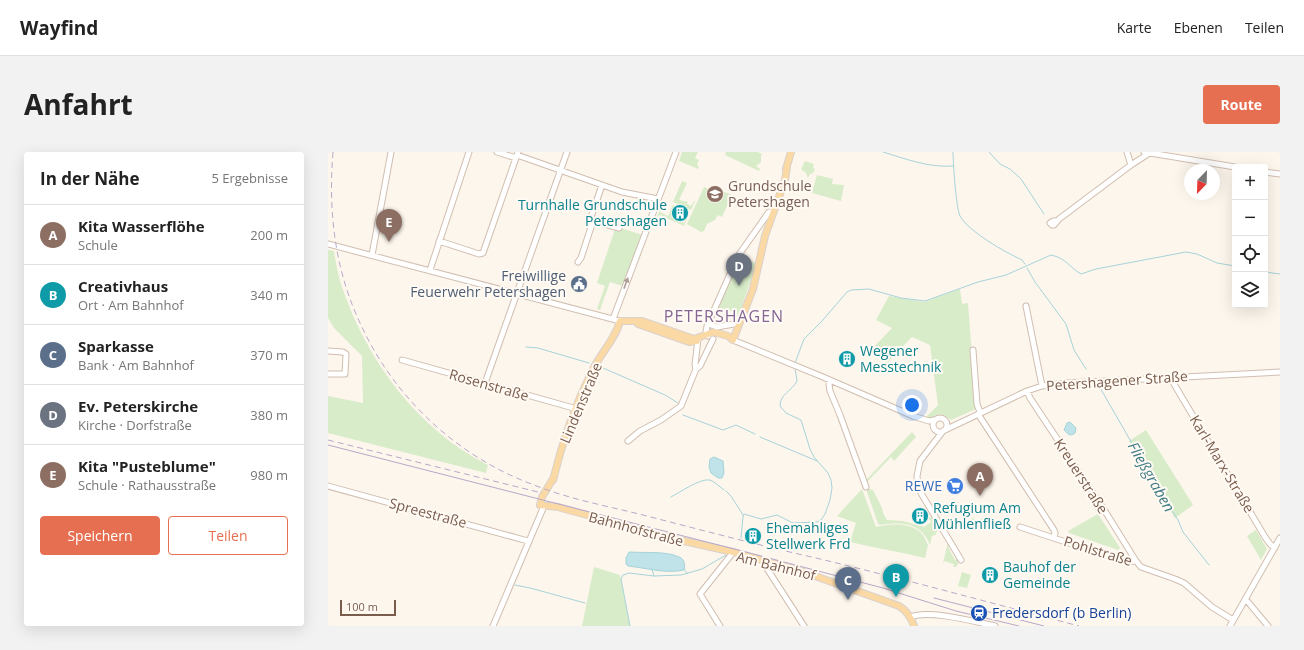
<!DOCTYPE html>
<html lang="de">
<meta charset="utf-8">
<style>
:root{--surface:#fff;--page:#f2f2f2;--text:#222;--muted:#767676;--line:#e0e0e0;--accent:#e76f51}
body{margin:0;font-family:"Open Sans",sans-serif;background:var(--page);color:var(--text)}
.controls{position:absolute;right:12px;top:12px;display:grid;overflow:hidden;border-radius:4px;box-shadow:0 4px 16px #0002}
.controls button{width:36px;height:36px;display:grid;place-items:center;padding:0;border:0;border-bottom:1px solid var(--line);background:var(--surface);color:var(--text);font:20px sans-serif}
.compass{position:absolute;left:856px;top:12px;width:36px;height:36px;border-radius:50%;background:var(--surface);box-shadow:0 4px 16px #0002;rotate:203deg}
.scale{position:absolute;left:12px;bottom:10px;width:56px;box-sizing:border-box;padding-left:4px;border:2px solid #7a5c4d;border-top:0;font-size:11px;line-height:14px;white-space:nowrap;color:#7a5c4d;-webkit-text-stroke:3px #fffaf3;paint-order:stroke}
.you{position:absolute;left:584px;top:253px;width:14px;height:14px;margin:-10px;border:3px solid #fff;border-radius:50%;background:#1a73e8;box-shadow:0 0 0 6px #1a73e833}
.badge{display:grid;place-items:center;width:26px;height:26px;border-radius:50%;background:var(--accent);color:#fff;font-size:13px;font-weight:700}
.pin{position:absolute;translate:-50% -33px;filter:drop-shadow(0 1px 2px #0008)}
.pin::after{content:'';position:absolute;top:21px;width:14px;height:12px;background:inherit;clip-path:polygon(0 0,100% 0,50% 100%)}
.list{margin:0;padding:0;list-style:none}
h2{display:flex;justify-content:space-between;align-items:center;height:52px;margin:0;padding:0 16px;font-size:17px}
h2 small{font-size:13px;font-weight:400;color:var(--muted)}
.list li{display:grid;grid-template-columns:26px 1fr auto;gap:12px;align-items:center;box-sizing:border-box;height:60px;padding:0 16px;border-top:1px solid var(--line)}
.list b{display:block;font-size:15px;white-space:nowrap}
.list p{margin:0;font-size:13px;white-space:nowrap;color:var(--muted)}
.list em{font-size:13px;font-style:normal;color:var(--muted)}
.actions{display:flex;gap:8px;padding:12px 16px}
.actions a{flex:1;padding:9px 0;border:1px solid var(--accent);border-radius:4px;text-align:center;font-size:14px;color:var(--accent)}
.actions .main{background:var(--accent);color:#fff}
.icon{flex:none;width:22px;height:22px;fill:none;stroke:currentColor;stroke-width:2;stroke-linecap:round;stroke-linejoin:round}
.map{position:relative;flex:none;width:952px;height:474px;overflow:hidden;border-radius:4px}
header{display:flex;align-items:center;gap:24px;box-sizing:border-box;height:56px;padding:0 20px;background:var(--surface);border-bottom:1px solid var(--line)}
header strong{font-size:19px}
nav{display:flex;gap:22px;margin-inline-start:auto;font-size:14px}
.intro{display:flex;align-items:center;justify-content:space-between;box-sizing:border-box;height:96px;padding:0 24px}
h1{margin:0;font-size:28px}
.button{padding:10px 18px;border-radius:4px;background:var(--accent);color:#fff;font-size:14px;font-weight:700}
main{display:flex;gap:24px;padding:0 24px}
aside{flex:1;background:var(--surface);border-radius:4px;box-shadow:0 4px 16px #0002}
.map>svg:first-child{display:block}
.green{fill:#d8ecc9}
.water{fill:#bfe3e8;stroke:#a5d3da}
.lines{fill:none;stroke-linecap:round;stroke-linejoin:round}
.stream{stroke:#a5d3da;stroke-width:1}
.minor-casing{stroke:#d1beb0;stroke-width:7}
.major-casing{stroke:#dad1cd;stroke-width:8}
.minor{stroke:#fff;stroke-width:5}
.major{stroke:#fbd9a5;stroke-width:6}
.tram{stroke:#b9a8c9;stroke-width:1}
.rail{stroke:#b9a8c9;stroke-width:1;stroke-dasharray:6 4;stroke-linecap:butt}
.oneway{fill:#af9d94}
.labels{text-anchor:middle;stroke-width:4;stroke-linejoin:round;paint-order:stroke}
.education-label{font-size:14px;fill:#785e54;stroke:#fffaf3;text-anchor:start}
.culture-label{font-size:14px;fill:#0d838f;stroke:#fffaf3;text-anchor:start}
.service-label{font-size:14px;fill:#4e5e75;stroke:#fffaf3;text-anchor:end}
.street-label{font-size:14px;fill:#7a5c4d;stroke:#fffaf3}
.shop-label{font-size:14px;fill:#366cbe;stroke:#fffaf3;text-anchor:end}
.transit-label{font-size:14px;fill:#164399;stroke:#fffaf3;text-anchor:start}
.water-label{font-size:15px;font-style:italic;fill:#437c86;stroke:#fffaf3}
.quarter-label{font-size:16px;letter-spacing:1px;fill:#846695;stroke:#fffaf3}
</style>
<header>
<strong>Wayfind</strong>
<nav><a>Karte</a><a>Ebenen</a><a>Teilen</a></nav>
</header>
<div class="intro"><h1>Anfahrt</h1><a class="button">Route</a></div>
<main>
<aside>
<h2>In der Nähe<small>5 Ergebnisse</small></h2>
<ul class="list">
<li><span class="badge" style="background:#8d6e63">A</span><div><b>Kita Wasserflöhe</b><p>Schule</p></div><em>200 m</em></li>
<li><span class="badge" style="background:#0f9aa8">B</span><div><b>Creativhaus</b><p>Ort · Am Bahnhof</p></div><em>340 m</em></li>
<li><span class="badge" style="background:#5c6f8a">C</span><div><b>Sparkasse</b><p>Bank · Am Bahnhof</p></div><em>370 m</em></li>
<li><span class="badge" style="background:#6b7280">D</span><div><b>Ev. Peterskirche</b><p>Kirche · Dorfstraße</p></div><em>380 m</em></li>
<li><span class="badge" style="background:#8d6e63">E</span><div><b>Kita &quot;Pusteblume&quot;</b><p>Schule · Rathausstraße</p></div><em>980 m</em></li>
</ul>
<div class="actions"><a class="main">Speichern</a><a>Teilen</a></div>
</aside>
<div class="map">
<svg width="952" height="474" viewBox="0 0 952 474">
<rect width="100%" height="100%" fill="#fdf6ec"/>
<path class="green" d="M354,0H370L367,6L371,8L369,13L371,15L370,17L351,9Z
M398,0H430L434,2L433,4V10L428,14L432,17L431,19L397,3Z
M477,9L486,12L485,16L487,17L485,21L482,22L480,26L478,21L473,17Z
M489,23L505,27L504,32L516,33L513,49L484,41Z
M354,29L359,31L351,48L360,50L359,52L363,54L366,49H367L363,58L345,50Z
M376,35L381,37L384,35L404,43L394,65L390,63L387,68L379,72L376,79L373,80L359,72Z
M336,48L337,49L332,60L340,64L345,53L348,54L343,65L356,71L358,66L359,67L356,74L332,63L329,65Z
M292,76L315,83L295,134L282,130L272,158L269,157L277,134L269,131L287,77L291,79Z
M0,98L6,99C8,111 10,124 14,135C39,209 90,278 160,313L158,321L0,281V244L35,251L34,204L6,176L0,166Z
M418,107L428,111L424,125L410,165L400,167L399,164L403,165L405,160L396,157L394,162L397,163L394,166L390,164L391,160L387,159L385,168L387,169L386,172L382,170L407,118L413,121Z
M632,137L634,152L640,151L648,257L623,268C615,261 610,261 602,267L598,265L610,253L602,193L584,185L558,212L543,198L564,176L548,168L561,144L596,150Z
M818,278L865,353L847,366L801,289Z
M584,280L588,285L566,309L563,305L538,331L541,337L545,338L554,356L555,361L559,368L575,369L596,375L603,370L601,366L604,365L611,377L607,383L604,384L602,393C593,370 573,370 552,373L550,372L539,340L538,328Z
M534,337L548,375C560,372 581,370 592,380C596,383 598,389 600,393L597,406C572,400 548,396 522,390L528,371L509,364Z
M770,362L792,396L790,398L741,381L740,379Z
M644,366L651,368L656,366L664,378L641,372Z
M928,378L939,397L933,408L919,384Z
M620,390L622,393L620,395L627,408L630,406C631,410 630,414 627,415H625L626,412L616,409L615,412V411Z
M266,415L292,423L302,474H254Z
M634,420L643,423L639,436L630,434Z"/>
<path class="water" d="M742,270L748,276L747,281C742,285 740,282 736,278L739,271Z
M386,305L395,309L396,321L394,326H390L383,321L381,315L382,307Z
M301,400C315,401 340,399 351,405C357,407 357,413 356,418C338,422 318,416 300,414L298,412V406Z"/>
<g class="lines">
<path class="stream" d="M555,0C578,7 601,16 626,14
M625,0C625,10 628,56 632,64C641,80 677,100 694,108L697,112
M661,0L672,12L682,17L693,27L716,62
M699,116L707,130L738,172L746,198L758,217
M937,120L952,122
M198,195L210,196L261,211
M467,211L476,187L494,169L519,140L523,138L541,137L573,146L597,149L650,130L678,123L723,103C738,106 741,115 753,122L768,117L858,100L869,102L889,111L907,114
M275,216L337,243L350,251
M771,234L832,340L850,368L855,380L881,413
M355,263L395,278L408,273L427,282
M432,285L489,309
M398,339L403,344L415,363
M343,345C351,341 372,326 382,328C387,330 392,335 396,338
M413,386L415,365L416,362L433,367L449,363L465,371L489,370L493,368L497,362L502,348L504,336L503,328L500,321L486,305L482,297L473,268L458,261L452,254C452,242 464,239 469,229L467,216
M324,417L326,424
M356,417L359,421
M187,433L202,436L257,451
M302,474L293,427L295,423L301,421L326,424L353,423L374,417L398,403"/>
<g class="minor-casing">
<path id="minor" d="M169,0L188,6
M799,0L803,13
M816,0L907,15
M189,3L294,40L330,47
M937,20L952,22
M265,69L291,76
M728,69H725L722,71L724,73H726L731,67L803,13L823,0
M111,89L151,102L155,101L190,0
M0,92L292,169
M44,103L63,0
M250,110L253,106L265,69L262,68L274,33
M102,118L141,0
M698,154L714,234
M285,167L348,0
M380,172L389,175L406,172
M380,184L378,180L379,174L410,104L441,60H445
M405,188L495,225L585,264L601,269L606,268
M645,198L649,252L652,260
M0,199L15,200L18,202L17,222H0
M74,208L249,257
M368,217L367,213L370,187
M844,225L846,232L937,385L942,392L947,396
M502,228L501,232L502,239L512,263L538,335
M157,231L239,0
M699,239L702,246L775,356L808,409
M650,262L726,378L727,381L726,386
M605 273a7 7 0 1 1 14 0a7 7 0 1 1-14 0Z
M617,278L699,239L714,234L739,231L952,220
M615,279L592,309L589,324L590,336L633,408
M300,289L312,279L333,268L353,254L368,217L372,214L385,187
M0,334L200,389
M692,375L799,410L808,409L813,415L847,427L856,431L884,455L905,468
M437,409L438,415L476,474
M917,448L920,450L940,474
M583,465C600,457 648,470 667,474
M165,474L216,354
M392,474L372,442L403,403L405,400
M902,474L952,386"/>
</g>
<g class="major-casing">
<path id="major" d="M458,17L463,0
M310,172L361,190L369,189
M405,188L425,137L437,84L457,28L459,15
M226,325L214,345L212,353L230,355L334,384L405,400L473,419L571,454C579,459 583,465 586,474
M225,328C234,291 248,251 265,217C273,201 288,186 292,169H314L366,187L386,180L400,184L405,188"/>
</g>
<use href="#minor" class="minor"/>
<use href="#major" class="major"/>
<path class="tram" d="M0,293L414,399L555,436L628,459L691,474
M606,446L716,474"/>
<path class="rail" d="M5,0C0,60 7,119 33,173C67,247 130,305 206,333C241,347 279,354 315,363C373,378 430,393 488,406C576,427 663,451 751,474
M0,288L214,341"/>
</g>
<defs><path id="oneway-solid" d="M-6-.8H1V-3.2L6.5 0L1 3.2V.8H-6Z"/></defs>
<use class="oneway" href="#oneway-solid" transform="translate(298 131) rotate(-70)"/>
<defs>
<g id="school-disc" transform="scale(0.9)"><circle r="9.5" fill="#8d6e63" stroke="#fffaf3"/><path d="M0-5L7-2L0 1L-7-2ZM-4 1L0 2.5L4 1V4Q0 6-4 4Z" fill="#fff"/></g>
<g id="building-disc" transform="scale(0.9)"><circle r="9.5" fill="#0f9aa8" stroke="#fffaf3"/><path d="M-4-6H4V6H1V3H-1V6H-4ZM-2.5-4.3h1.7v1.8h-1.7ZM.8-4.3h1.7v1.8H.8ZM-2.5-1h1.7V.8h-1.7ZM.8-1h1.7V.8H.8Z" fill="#fff"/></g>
<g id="civic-disc" transform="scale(0.9)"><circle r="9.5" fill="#5c6f8a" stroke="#fffaf3"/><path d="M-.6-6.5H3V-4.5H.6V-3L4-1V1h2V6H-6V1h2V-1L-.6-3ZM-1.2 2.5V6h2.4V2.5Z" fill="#fff"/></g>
<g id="supermarket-disc" transform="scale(0.9)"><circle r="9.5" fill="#3f7fe0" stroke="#fffaf3"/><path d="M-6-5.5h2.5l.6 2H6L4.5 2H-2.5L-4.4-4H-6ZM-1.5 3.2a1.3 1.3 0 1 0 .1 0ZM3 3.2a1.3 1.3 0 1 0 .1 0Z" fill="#fff"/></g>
<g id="station-disc" transform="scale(0.9)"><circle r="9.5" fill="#1a4fb4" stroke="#fffaf3"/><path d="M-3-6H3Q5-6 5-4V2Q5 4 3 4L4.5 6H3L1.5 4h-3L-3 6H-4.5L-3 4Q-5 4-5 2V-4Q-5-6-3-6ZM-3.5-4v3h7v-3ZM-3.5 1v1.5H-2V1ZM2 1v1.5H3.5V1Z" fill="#fff"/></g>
</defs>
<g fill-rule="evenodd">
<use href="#school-disc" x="387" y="42"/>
<use href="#building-disc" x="352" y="61"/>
<use href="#civic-disc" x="251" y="132"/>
<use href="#building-disc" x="519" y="207"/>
<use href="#supermarket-disc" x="627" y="334"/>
<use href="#building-disc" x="592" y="364"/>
<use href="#building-disc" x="425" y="384"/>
<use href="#building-disc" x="662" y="423"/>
<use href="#station-disc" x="651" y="461"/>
</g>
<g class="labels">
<g class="education-label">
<text x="400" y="39">Grundschule<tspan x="400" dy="16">Petershagen</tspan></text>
</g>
<g class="culture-label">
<text x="339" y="58" text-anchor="end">Turnhalle Grundschule<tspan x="339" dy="16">Petershagen</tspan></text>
<text x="532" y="204">Wegener<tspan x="532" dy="16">Messtechnik</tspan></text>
<text x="605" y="361">Refugium Am<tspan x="605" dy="16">Mühlenfließ</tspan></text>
<text x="438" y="381">Ehemahliges<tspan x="438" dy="16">Stellwerk Frd</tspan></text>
<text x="675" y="420">Bauhof der<tspan x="675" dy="16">Gemeinde</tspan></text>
</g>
<g class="service-label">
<text x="238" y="129">Freiwillige<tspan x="238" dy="16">Feuerwehr Petershagen</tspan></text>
</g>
<g class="street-label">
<text transform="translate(789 229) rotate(-4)" y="5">Petershagener Straße</text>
<text transform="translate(161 233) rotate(16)" y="5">Rosenstraße</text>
<text transform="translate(253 251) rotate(-67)" y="5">Lindenstraße</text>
<text transform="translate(894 312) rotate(59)" y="5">Karl-Marx-Straße</text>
<text transform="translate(753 324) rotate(57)" y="5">Kreuerstraße</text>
<text transform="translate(100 361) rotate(15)" y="5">Spreestraße</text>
<text transform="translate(308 377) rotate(15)" y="5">Bahnhofstraße</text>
<text transform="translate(770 399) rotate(17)" y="5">Pohlstraße</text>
<text transform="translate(448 414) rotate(14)" y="5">Am Bahnhof</text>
</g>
<g class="shop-label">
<text x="614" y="339">REWE</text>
</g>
<g class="transit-label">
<text x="664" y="466">Fredersdorf (b Berlin)</text>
</g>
<g class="water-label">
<text transform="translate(823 325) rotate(60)" y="5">Fließgraben</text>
</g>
<g class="quarter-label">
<text x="396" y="170">PETERSHAGEN</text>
</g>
</g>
</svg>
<div class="controls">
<button>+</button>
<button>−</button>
<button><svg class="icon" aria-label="locate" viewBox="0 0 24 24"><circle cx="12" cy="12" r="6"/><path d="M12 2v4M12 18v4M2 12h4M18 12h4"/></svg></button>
<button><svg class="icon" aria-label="layers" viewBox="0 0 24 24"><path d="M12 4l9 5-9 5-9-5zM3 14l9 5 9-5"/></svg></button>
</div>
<svg class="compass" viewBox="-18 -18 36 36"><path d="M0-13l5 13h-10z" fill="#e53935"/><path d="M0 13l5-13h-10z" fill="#767676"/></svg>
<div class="scale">100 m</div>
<div class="you"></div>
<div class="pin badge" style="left:652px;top:344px;background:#8d6e63">A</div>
<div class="pin badge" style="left:568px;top:445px;background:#0f9aa8">B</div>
<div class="pin badge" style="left:520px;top:448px;background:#5c6f8a">C</div>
<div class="pin badge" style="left:411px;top:134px;background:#6b7280">D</div>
<div class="pin badge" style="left:61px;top:90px;background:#8d6e63">E</div>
</div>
</main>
